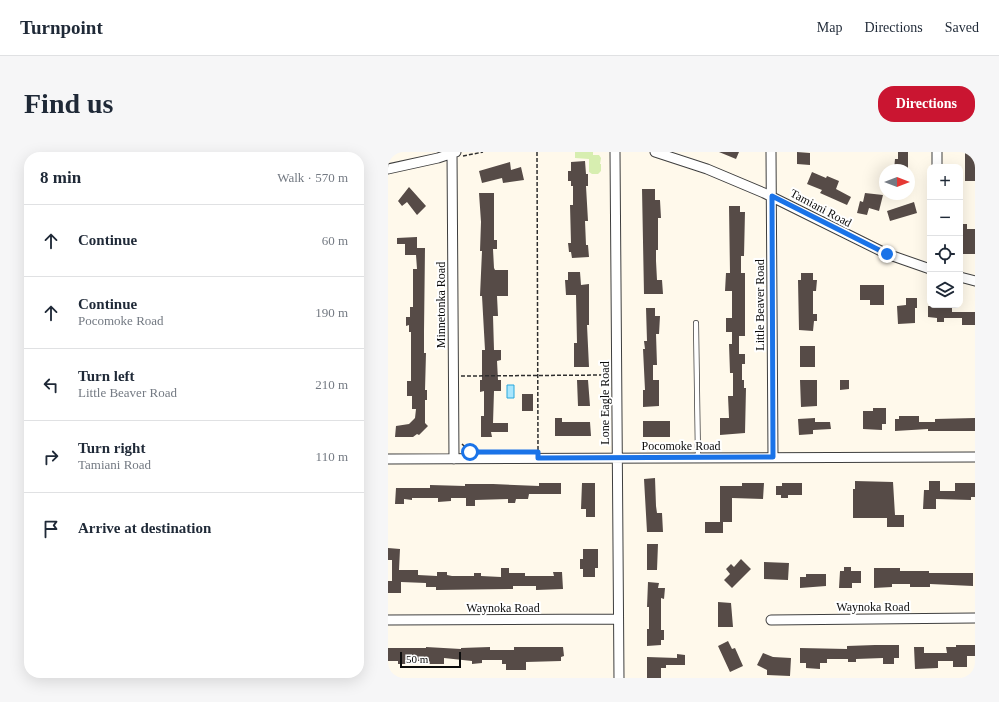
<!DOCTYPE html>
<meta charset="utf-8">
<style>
:root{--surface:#fff;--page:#f6f6f7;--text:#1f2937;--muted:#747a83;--line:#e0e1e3;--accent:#ca1531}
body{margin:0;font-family:"Times New Roman",serif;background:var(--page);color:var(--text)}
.controls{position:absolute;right:12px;top:12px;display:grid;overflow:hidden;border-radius:8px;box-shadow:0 4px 16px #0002}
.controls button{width:36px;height:36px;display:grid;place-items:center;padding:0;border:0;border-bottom:1px solid var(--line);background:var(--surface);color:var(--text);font:20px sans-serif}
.compass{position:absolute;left:491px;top:12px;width:36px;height:36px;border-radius:50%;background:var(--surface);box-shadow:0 4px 16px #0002;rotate:90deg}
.scale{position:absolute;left:12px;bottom:10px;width:61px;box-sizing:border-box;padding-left:4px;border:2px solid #0c0c0c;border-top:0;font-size:11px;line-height:14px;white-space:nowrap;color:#0c0c0c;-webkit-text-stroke:3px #fff;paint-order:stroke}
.stop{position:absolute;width:12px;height:12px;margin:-9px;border:3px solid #1a73e8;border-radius:50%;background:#fff}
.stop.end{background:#1a73e8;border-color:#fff;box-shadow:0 1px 4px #0008}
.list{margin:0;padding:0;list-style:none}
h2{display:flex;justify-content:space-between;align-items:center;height:52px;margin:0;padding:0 16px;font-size:17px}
h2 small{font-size:13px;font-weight:400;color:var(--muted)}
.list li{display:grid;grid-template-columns:26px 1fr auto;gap:12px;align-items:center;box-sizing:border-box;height:72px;padding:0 16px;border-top:1px solid var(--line)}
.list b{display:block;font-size:15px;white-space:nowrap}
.list p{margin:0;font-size:13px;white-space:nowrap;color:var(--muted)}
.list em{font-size:13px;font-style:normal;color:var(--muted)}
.icon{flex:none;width:22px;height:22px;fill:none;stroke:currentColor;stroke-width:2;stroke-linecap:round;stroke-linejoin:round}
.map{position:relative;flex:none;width:587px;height:526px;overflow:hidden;border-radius:16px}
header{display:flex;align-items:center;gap:24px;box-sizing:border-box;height:56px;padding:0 20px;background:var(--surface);border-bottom:1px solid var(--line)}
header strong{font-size:19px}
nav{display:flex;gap:22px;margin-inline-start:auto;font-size:14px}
.intro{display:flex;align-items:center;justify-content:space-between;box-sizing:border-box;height:96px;padding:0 24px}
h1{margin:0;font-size:28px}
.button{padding:10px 18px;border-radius:16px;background:var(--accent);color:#fff;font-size:14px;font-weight:700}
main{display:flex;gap:24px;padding:0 24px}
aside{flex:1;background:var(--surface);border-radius:16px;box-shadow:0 4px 16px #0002}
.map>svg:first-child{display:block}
.green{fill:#d7eeb0}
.water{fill:#a9e6fd;stroke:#28a7dc}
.building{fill:#564b47}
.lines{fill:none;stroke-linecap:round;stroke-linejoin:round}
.service-casing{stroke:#3f3f3f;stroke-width:6}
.minor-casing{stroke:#3f3f3f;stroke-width:11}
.path{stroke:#2e2e2e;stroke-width:1.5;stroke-dasharray:4 2;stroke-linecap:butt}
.service{stroke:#fff;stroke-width:4.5}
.minor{stroke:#fff;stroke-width:9}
.route{stroke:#1a73e8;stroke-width:5}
.labels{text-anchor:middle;stroke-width:4;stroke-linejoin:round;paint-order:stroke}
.street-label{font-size:12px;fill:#0c0c0c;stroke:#fff}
</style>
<header>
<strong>Turnpoint</strong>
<nav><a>Map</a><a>Directions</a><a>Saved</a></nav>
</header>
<div class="intro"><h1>Find us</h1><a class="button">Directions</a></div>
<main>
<aside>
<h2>8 min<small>Walk · 570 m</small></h2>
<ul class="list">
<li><svg class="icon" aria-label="ahead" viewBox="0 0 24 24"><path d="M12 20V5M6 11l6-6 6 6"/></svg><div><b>Continue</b></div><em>60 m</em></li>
<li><svg class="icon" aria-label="ahead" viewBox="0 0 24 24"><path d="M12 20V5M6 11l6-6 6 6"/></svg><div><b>Continue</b><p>Pocomoke Road</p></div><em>190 m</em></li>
<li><svg class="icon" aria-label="left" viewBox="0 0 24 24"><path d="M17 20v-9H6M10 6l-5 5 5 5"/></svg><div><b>Turn left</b><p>Little Beaver Road</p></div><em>210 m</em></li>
<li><svg class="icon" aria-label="right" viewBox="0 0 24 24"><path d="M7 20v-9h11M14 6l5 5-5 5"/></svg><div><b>Turn right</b><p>Tamiani Road</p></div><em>110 m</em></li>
<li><svg class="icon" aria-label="arrive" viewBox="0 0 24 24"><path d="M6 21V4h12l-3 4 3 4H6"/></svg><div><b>Arrive at destination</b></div></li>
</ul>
</aside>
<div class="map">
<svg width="587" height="526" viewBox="0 0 587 526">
<rect width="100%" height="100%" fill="#fff9eb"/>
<path class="green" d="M187,0H205V3H211L213,6L212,12H213V19L210,22H204L201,20V7L187,6Z"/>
<path class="water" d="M119,233H126V246H119Z"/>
<path class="building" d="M331,0H351L348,7Z
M409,0L422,1V13L409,12Z
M510,0H520V18H506L507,7H510Z
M577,1H587V29H577Z
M197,9L198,22H200V34H198L200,69H197L198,93H200L201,105L184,106L183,100H181L180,91H183L182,53H185V34H183V29H180V19H183V10Z
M122,10L123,18L133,15L136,28L115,31L114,26L94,31L91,19Z
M424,20L438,26L439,24L451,29L448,37L463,45L459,53L432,41L434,38L419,32Z
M21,35L38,54L29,63L19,50L14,54L10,49Z
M254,37H267V48H272L273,66H270V98H268V109L269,128H274L275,142H256Z
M91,41H106V88H109V97H105L106,116L107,118H120V144H109L110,164H105L106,198H113V208L109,209L110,228H113V239H106L105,271H120V280H103L104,285H93V264H96V239L92,240V228H94V198H97L94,144H92L94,99H92L93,70Z
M477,41L495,43L491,59L481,56L479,63L469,61L472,49L475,50Z
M526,50L529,61L502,69L499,59Z
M341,54H352V60H357L356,104H353V121H357V184H351V202H357V212H354V228H356V236H358L357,281L332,283V266H341L340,244H345V221H342L341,192H344V180H338V166H344V139H337L338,121H342Z
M572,72H579V77H587V102H575V95H572Z
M29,85V96H37L36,180V201H38L37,238H39V248H37V271L40,274L31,283L29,282L25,285H7L8,274L21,272L27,266L28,257H24V244H19V229H23V180H21V173L18,174V165H22V155H25V117H29L28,103H17V92H9V86Z
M180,120H192L193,133L201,132V173H199L201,215H186V191H189L188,143H178L177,128H180Z
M413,121H425V128H429L428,139H425V162H429V169H426L425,179L411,178L410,128H413Z
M472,133H496V153H482V148H472Z
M518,146H529V156H527V171L510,172L509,154L518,153Z
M540,154H564V160H587V173H574V166H556V170H549V166L540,165Z
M258,156H267V164H272L271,182H268L269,213H265V228H271V254L255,255V238H257L255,197H257L256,189H259Z
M412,194H427V215H412Z
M189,228H200L202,254H190Z
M412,228H429V254L413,255Z
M452,228H461V237L452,238Z
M134,242H145V259H134Z
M485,256H498V272H494V278L475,277V259H485Z
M511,264H531V270H547V267L587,266V279H540V277L507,279V267H511Z
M167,266H174V270H202L203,284H167Z
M427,266V270H442L443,277L425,278V282L411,283L410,267Z
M255,269H282V285H255Z
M267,326L268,354L269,361H274L275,380H259L256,327Z
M467,329L505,330L507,363H516V375H499V366H465V337H467Z
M541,329H552V339H567V331H587V345H583V348L548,347V357H535L536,338H541Z
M151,331H173V342H141L140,347H128L127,351H120V347L87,348V354H78V346H63V349L50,350V346H24V348L16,347V352H7L8,336H42V333L77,334V332H105L151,334Z
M194,331H207V365H198V357H193Z
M354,331H376L375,347L344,346V370H335V381H317V370H332V334H354Z
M394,331H414V343H400V346H393V343H388V334H394Z
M259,392H270L269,418H259Z
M0,396L12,397L11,418H30V423L49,424V420H59V423L64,424H86V421H93V424L113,425V416H121V421H137V424H166L165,420H174L175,437L148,438V434H125V437L48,438V435H38V431L13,430V441H0V429H4V408H0Z
M195,397H210V416H207V425H195V417H192V407H195Z
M353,407L363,417L344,436L336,428L342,422L338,417L343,412L346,415Z
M376,410L401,411L400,428L376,427Z
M456,415H463V419H473V431H464V436H451L452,419H456Z
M486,416H512V419H541V421H585V434L542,432V435H522V432H504V435L486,436Z
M418,422H438V434L412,436V425H418Z
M260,430L271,431L270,436H277L276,447L273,446V478H276V488H273V493L259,494V477H261V455H259Z
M330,450L343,451L345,475H330Z
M340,489L344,497L347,496L355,514L342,520L330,494Z
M487,493H511V506H506V512H495V506L468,507V510H460V507H439V511H432V517L418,516V511H412V496L459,497V494Z
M568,493H587V504H579V515H565V509H550V516L527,517L526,495H536V501H559L558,495H568Z
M38,495L73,497V496L102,495V498H126V495H175L176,504L173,505V509L138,510V518H118V512H114V508H94V511L84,512V509L56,506V512H38V509H19V512H10V509H0V496H38Z
M375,501L385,505L403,506L402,524L379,523V518L369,513Z
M289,502L297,503V513H278V516H273V526H259V505L289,506Z"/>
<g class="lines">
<g class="service-casing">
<path id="service" d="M308,171L310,306"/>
</g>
<g class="minor-casing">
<path id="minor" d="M64,0L66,307
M227,0L231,526
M267,0L319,17L376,41L499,102L542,117
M383,0L385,305
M549,0V15
M0,17L50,6L68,0
M572,125L587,129
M0,307L587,305
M0,468L230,467
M383,468L587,466"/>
</g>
<path class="path" d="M149,0L150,298
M75,4L95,0
M73,224L221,223
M74,292L80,298"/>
<use href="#service" class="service"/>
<use href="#minor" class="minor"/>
</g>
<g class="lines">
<path class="route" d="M82,300H150V306L385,305L384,44L499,102"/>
</g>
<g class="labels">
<g class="street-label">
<text transform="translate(433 56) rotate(28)" y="4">Tamiani Road</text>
<text transform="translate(53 153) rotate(-90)" y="4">Minnetonka Road</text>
<text transform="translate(372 153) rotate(-90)" y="4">Little Beaver Road</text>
<text transform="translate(217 251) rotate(-90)" y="4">Lone Eagle Road</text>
<text x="293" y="298">Pocomoke Road</text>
<text x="485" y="459">Waynoka Road</text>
<text x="115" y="460">Waynoka Road</text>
</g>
</g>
</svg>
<div class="controls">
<button>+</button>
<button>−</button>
<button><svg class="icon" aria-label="locate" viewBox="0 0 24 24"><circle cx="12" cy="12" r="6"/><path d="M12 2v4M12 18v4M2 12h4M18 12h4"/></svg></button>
<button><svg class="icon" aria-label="layers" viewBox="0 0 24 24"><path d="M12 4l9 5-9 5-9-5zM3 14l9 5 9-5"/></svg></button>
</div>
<svg class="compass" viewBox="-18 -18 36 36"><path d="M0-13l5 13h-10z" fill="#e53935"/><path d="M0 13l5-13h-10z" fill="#747a83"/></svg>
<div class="scale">50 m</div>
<div class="stop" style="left:82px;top:300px"></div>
<div class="stop end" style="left:499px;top:102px"></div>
</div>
</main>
